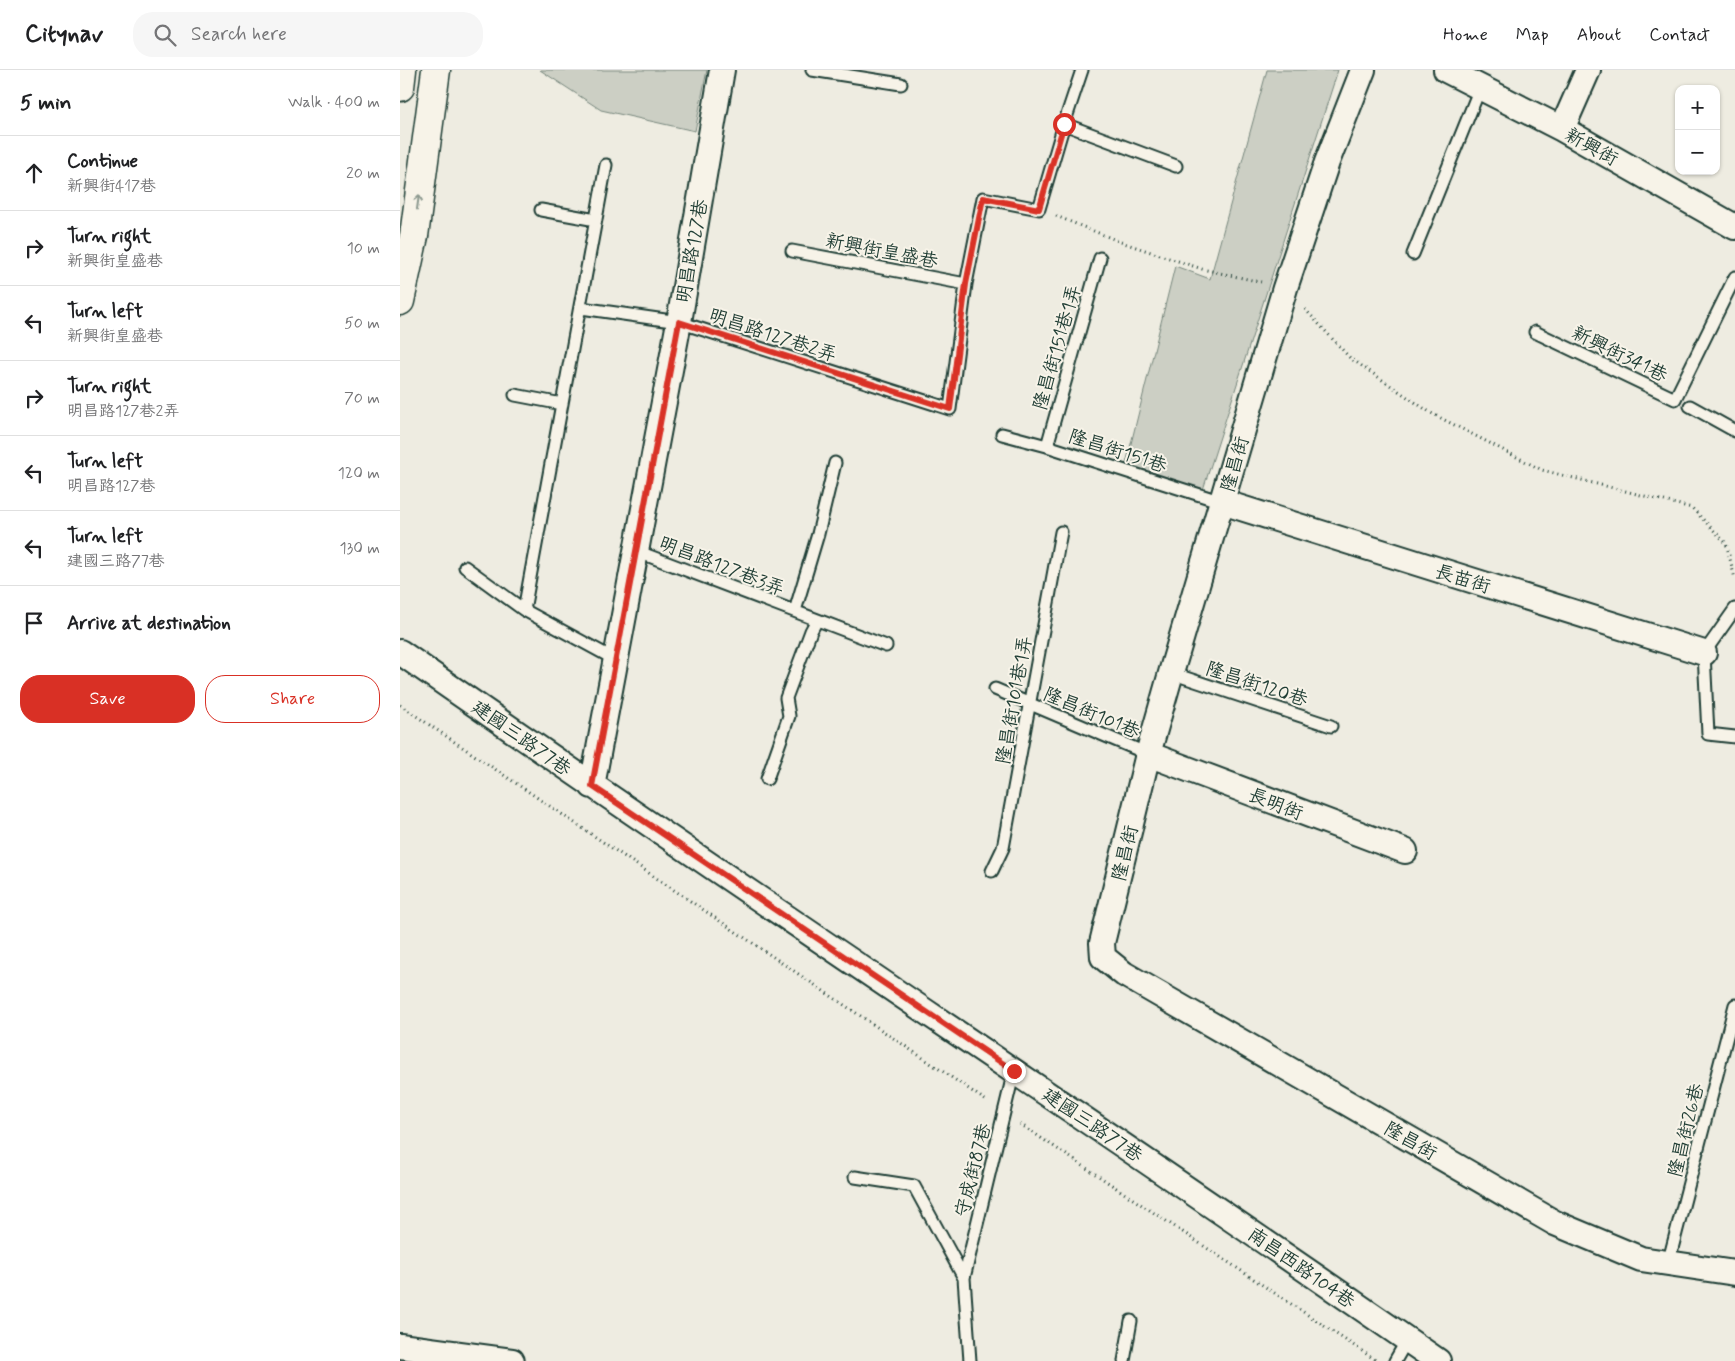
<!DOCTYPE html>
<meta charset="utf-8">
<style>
:root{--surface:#fff;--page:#f6f6f6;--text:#202124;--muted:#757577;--line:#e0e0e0;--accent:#d93025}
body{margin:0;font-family:Mynerve,"LXGW WenKai TC",sans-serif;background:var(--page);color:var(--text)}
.controls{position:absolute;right:15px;top:15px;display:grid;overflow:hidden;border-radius:10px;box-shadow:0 1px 4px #0004}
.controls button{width:45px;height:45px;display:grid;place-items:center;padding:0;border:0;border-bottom:1px solid var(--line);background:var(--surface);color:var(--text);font:25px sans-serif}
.stop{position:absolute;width:15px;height:15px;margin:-11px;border:4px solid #d93025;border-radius:50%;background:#fff}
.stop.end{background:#d93025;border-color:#fff;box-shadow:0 1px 5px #0008}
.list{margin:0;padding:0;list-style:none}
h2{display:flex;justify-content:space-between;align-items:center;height:65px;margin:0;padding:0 20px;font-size:21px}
h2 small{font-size:16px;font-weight:400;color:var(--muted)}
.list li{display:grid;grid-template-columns:32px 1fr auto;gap:15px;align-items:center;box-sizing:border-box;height:75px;padding:0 20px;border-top:1px solid var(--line)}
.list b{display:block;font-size:19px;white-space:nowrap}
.list p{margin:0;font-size:16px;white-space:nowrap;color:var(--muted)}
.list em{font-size:16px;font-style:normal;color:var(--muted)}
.actions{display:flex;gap:10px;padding:15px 20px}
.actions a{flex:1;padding:11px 0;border:1px solid var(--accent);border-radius:20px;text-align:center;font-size:18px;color:var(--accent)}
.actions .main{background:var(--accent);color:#fff}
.icon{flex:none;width:28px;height:28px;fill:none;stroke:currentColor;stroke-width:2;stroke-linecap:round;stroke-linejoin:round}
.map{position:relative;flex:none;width:1335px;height:1291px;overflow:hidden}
header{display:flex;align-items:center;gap:30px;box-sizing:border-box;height:70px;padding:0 25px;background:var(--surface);border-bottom:1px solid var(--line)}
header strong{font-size:24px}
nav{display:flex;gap:28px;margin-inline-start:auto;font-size:18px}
.search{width:350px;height:45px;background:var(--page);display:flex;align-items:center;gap:12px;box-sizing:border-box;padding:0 18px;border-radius:20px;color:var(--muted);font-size:19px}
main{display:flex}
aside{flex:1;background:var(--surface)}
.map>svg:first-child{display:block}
.green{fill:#cccfc4;stroke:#76867c}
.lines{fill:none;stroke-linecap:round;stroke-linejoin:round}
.service-casing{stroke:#1f3d34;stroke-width:15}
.minor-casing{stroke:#1f3d34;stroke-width:28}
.tertiary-casing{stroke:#1f3d34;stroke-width:31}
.path{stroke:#1f3d34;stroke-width:3;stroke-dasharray:1 4;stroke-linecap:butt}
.service{stroke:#f7f3e8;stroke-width:11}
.minor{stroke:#f7f3e8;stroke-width:24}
.tertiary{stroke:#f7f3e8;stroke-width:28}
.oneway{stroke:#8b988e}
.route{stroke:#d93025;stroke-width:6}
.labels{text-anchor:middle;stroke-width:4;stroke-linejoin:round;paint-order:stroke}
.street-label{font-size:19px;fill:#1f3d34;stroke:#f7f3e8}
</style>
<header>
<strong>Citynav</strong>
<div class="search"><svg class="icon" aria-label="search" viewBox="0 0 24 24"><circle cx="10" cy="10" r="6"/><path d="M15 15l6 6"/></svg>Search here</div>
<nav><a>Home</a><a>Map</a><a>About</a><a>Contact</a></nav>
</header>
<main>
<aside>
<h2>5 min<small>Walk · 400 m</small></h2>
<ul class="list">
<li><svg class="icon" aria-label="ahead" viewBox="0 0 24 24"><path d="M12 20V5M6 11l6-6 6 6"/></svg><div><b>Continue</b><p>新興街417巷</p></div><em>20 m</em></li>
<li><svg class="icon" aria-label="right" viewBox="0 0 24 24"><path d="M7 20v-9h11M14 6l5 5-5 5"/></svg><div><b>Turn right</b><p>新興街皇盛巷</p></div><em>10 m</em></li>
<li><svg class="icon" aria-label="left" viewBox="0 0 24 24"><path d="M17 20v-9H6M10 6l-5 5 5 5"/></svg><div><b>Turn left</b><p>新興街皇盛巷</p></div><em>50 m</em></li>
<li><svg class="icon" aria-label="right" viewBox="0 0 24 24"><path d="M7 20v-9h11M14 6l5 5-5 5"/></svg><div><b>Turn right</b><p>明昌路127巷2弄</p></div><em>70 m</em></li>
<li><svg class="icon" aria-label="left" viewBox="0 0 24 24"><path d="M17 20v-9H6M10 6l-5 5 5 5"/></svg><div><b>Turn left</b><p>明昌路127巷</p></div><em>120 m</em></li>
<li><svg class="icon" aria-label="left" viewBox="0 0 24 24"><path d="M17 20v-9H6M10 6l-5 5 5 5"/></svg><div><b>Turn left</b><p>建國三路77巷</p></div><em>130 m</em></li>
<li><svg class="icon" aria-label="arrive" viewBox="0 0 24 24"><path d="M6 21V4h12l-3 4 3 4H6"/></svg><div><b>Arrive at destination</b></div></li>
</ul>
<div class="actions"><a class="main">Save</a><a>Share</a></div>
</aside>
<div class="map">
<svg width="1335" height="1291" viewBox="0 0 1335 1291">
<rect width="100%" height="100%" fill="#eeece1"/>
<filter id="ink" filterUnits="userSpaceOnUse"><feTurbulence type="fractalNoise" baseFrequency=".02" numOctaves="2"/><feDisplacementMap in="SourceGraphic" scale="10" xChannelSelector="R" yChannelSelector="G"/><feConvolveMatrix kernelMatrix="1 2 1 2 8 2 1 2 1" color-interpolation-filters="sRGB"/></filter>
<g filter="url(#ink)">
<path class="green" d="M140,0H307L295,61L201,40Z
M867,0H938L800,429L724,402L775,196L810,209Z"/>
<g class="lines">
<g class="service-casing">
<path id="service" d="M412,0L501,14
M664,54L776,96
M141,140L196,150
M392,181L566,214
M1013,184L1080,18
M181,238L279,252L550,339L566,214L583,128L639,139L664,54L682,0
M1135,262L1275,329L1335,207
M115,325L162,334
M1290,336L1335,361
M602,364L647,376L822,432
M647,376L700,188
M236,481L486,576
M65,497L124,540L216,590
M1335,539L1304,583L1308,664L1335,667
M124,540L206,95
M395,541L418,464L435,393
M771,603L931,656
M595,619L748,684
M367,709L389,646L386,628L411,561L417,550
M592,801L603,778L661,462
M455,1107L514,1116L564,1208L570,1291
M1268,1194L1335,935
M564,1208L614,1001
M724,1291L731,1251
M995,1291L1007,1270"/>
</g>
<g class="minor-casing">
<path id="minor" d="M963,0L927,92L885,218L771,603L748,684L702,873L703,887L724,904L1155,1153L1241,1189L1335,1203
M1046,0L1162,59L1335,157
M1162,59L1188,0
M822,432L1304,583
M0,582C343,822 694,1052 1038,1291
M748,684L1005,781
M192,716L279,252L322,0
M0,1276L112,1291"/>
</g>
<g class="tertiary-casing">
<path id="tertiary" d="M0,17L2,0
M0,231L14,166L36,0"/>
</g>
<path class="path" d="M656,146L721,172L802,199L861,212
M905,239L950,288L1031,343L1142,400L1292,438L1326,473L1335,509
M0,635L588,1032
M620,1054L977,1291"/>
<use href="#service" class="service"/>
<use href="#minor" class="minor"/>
<use href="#tertiary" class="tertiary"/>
</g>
<defs><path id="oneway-shaft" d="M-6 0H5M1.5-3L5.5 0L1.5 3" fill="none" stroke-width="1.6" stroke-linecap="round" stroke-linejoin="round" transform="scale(1.25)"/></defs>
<use class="oneway" href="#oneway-shaft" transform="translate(18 132) rotate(-82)"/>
</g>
<g class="lines" filter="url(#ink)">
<path class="route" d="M614,1001L192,716L279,252L550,339L566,214L583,128L639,139L664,54"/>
</g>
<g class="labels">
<g class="street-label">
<text transform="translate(1192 76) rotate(29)" y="7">新興街</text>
<text transform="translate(482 180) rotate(11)" y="7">新興街皇盛巷</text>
<text transform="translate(291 181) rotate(-80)" y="7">明昌路127巷</text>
<text transform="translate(373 264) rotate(18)" y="7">明昌路127巷2弄</text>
<text transform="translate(656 277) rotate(-74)" y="7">隆昌街151巷1弄</text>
<text transform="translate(1220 283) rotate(26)" y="7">新興街341巷</text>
<text transform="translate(718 380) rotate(18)" y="7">隆昌街151巷</text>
<text transform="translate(834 394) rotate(-74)" y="7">隆昌街</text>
<text transform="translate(322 495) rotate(21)" y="7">明昌路127巷3弄</text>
<text transform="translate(1063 508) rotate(17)" y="7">長苗街</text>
<text transform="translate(857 613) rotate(18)" y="7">隆昌街120巷</text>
<text transform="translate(613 630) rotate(-80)" y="7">隆昌街101巷1弄</text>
<text transform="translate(692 642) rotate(23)" y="7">隆昌街101巷</text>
<text transform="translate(122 667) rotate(35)" y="7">建國三路77巷</text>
<text transform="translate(876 733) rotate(21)" y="7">長明街</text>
<text transform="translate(724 783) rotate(-76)" y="7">隆昌街</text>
<text transform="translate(693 1054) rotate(34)" y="7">建國三路77巷</text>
<text transform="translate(1285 1060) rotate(-76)" y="7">隆昌街26巷</text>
<text transform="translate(1011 1070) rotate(30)" y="7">隆昌街</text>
<text transform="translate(572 1100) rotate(-76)" y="7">守成街87巷</text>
<text transform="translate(902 1197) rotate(35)" y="7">南昌西路104巷</text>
</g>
</g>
</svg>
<div class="controls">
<button>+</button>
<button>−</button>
</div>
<div class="stop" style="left:664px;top:54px"></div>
<div class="stop end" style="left:614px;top:1001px"></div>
</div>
</main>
